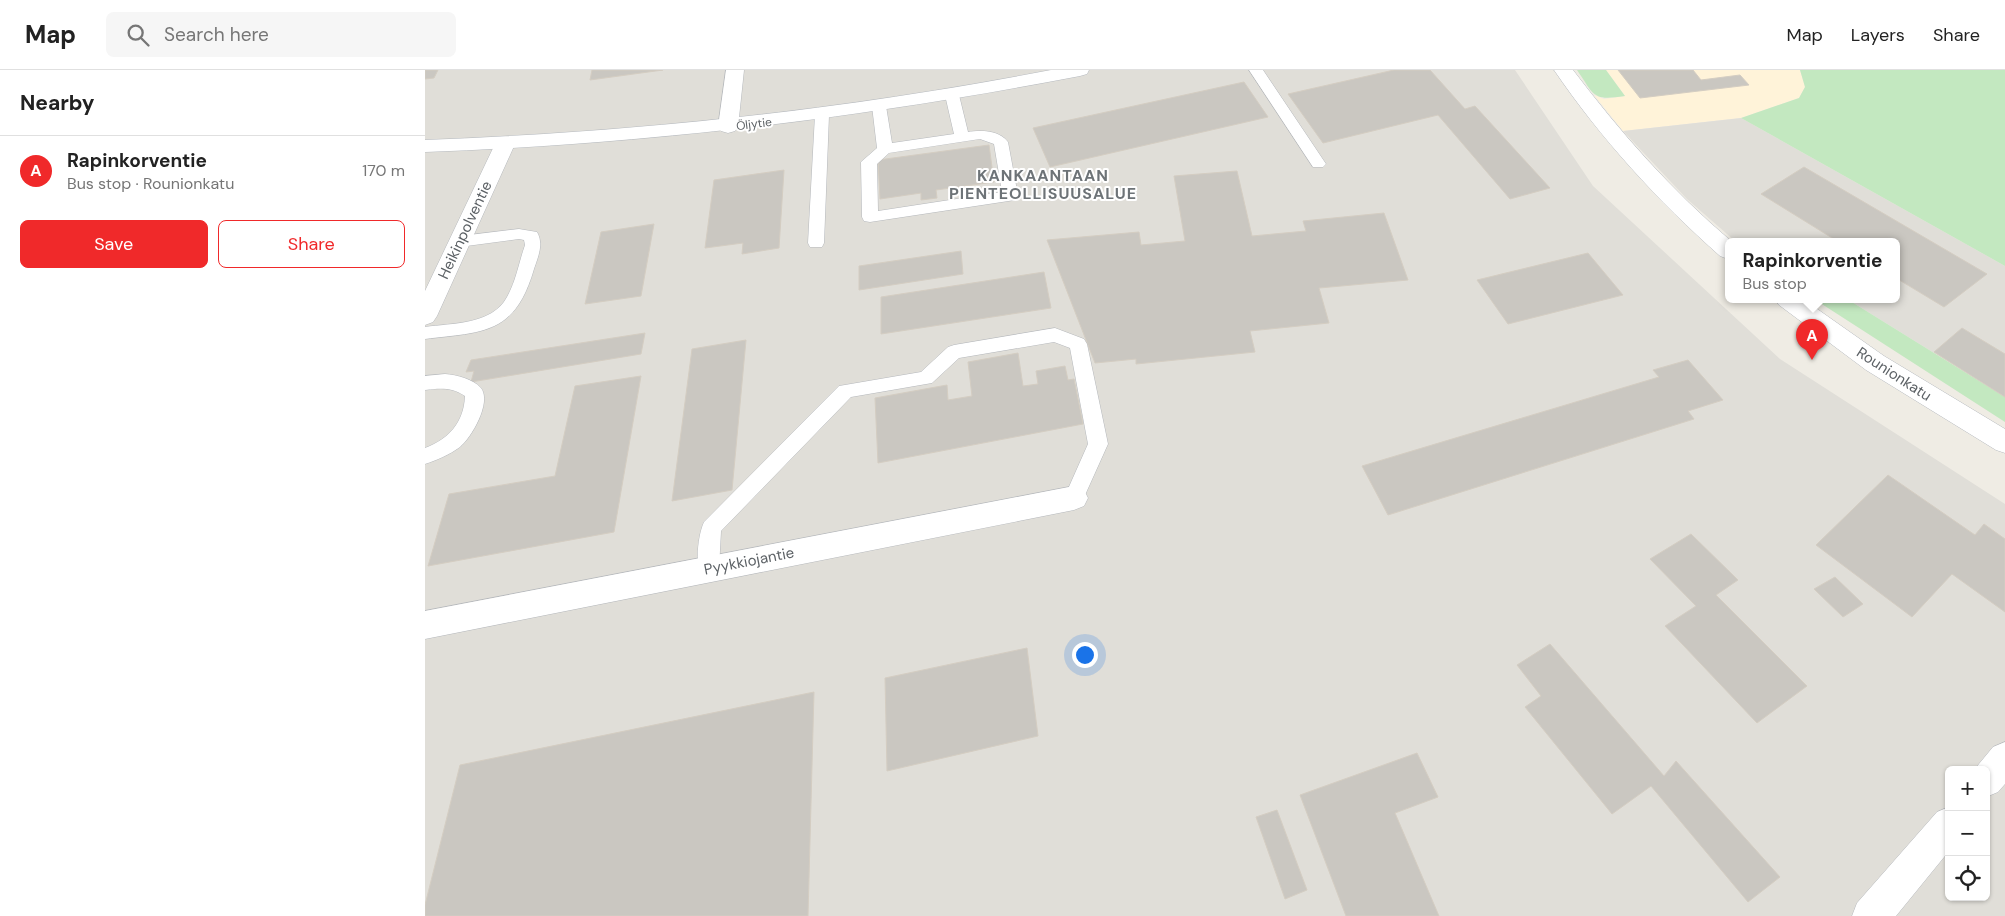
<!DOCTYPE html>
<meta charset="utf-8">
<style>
:root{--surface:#fff;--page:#f6f6f6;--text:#222;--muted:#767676;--line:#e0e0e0;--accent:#f0292a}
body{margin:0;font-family:"DM Sans",sans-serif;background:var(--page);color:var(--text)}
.controls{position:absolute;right:15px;bottom:15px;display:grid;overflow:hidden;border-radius:8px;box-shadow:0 1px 4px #0004}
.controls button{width:45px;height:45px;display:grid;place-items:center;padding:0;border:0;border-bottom:1px solid var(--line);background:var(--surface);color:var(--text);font:25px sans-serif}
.you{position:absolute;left:659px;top:584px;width:18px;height:18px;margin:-12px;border:4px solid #fff;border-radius:50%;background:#1a73e8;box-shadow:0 0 0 8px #1a73e833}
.badge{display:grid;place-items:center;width:32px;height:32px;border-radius:50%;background:var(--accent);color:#fff;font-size:16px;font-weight:700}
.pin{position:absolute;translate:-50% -41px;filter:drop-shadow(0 1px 2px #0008)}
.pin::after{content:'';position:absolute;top:26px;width:18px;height:15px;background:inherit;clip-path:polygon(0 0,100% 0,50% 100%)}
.popup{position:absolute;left:1300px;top:168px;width:175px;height:65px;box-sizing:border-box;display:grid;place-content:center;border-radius:8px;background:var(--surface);filter:drop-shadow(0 1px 4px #0005);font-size:16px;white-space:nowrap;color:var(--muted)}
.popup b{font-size:19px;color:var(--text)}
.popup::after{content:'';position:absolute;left:50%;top:100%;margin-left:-10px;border:10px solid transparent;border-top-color:var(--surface)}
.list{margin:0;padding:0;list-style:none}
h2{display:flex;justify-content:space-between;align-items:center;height:65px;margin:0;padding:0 20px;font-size:21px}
h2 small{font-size:16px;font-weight:400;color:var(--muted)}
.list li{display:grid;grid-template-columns:32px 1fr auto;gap:15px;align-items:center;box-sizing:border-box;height:70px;padding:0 20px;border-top:1px solid var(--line)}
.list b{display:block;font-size:19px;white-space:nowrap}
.list p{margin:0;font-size:16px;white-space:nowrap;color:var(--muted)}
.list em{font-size:16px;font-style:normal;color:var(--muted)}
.actions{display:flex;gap:10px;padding:15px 20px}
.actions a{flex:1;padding:11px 0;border:1px solid var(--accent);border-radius:8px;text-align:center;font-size:18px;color:var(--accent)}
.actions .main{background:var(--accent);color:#fff}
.icon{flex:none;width:28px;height:28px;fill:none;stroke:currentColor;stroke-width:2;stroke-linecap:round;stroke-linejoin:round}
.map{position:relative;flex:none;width:1580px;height:846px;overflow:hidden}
header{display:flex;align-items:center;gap:30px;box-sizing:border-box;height:70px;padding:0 25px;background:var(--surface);border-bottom:1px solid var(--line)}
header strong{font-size:24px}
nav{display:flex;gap:28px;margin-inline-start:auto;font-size:18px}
.search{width:350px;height:45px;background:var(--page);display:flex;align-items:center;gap:12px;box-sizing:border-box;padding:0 18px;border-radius:8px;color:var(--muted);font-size:19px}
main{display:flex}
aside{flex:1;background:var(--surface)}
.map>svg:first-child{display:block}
.commercial{fill:#fff3d9}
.industrial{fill:#e0ded8;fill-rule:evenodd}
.green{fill:#c3e8c0}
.building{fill:#cac7c1;stroke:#d4cdc2}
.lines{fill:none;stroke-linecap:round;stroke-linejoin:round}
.service-casing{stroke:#b5b8bc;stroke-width:1}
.minor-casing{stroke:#b5b8bc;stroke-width:1}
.secondary-casing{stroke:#b6babf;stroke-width:1}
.service{fill:#fff;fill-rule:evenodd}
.minor{fill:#fff;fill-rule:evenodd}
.secondary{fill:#fff;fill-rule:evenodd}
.labels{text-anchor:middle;stroke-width:4;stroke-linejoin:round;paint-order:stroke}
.far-street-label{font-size:12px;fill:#5c6165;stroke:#fff}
.street-label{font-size:15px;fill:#5c6165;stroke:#fff}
.far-district-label{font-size:16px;font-weight:bold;letter-spacing:1px;fill:#6d7377;stroke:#fff}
</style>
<header>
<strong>Map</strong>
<div class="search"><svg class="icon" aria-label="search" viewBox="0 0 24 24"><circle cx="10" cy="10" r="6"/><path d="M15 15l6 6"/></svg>Search here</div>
<nav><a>Map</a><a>Layers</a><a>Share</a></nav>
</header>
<main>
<aside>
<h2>Nearby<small></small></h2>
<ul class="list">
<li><span class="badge">A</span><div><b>Rapinkorventie</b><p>Bus stop · Rounionkatu</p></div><em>170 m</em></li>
</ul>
<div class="actions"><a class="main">Save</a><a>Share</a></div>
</aside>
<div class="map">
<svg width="1580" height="846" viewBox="0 0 1580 846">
<rect width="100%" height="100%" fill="#efece4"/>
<path class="commercial" d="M1181,0H1375L1380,17L1374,28L1316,48L1198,61L1169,25L1179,29L1200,26Z"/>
<path class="industrial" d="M0,0H1090L1168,116L1355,289L1580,434V846H0ZM1524,700H1561V827H1524Z
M1316,48L1580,196V327L1422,229H1471V171H1310L1262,129L1198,61Z"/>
<path class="green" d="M1152,0H1181L1200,26C1167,31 1170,26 1152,0Z
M1375,0H1580V196L1316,48L1374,28L1380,17Z
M1389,229H1422L1580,327V352Z"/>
<path class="building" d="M0,0H13L9,8L0,9Z
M167,0H238L165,10Z
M969,0H1005L1040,39L1050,36L1125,118L1085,129L1013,45L898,73L863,24Z
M1193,0H1268L1276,10L1315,5L1324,15L1215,28Z
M819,12L843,47L625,97L608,58Z
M564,75L569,112L511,120L512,128L496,130V123L455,129L453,90Z
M1379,97L1562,204L1519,237L1471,208V171H1412L1336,124Z
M359,100L354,178L317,184L318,173L280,178L289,110Z
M812,101L827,166L881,161L878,151L959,143L983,210L894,218L904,253L825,261L830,282L711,294V289L670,293L622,170L714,162L716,175L760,171L749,106Z
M229,154L216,226L160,234L176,162Z
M536,181L538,204L434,220V196Z
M1163,183L1198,225L1083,254L1052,210Z
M619,202L626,238L456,264V227Z
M1537,258L1580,284V327L1509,282Z
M220,263L216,284L46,312L49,301L41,302L46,290Z
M321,270L307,420L247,431L267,279Z
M593,283L598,316L613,314L611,301L640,296L643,310L649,309L658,354L453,393L450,328L522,315L523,330L547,326L543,292Z
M1263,290L1298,330L1263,341L1269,349L963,445L937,396L1234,307L1228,300Z
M216,306L189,462L3,496L24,424L130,406L150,316Z
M1463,405L1550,465L1559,454L1580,469V542L1527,504L1487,547L1391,475Z
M1266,464L1313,510L1291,525L1382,616L1332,653L1240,556L1271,536L1225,489Z
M1410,507L1438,534L1418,547L1389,519Z
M1125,574L1239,706L1251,691L1355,807L1323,832L1226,716L1187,744L1100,637L1116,626L1092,595Z
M602,578L613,666L462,701L460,608Z
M389,622L383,846H0V835L35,695Z
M992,683L1013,727L970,743L1014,846H921L875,725Z
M852,740L882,820L860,829L831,747Z"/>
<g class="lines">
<g class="service-casing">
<path id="service" d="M824,0H838L901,94L898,97H888Z
M527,21L534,25L543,62C556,60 574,60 583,72L593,126L590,130L445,152L439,151L437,147L436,92L452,78L447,36L454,32L461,36L467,73L529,64L520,25ZM555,69L569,74L577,122L453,141L452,94L464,83Z
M397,41L404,45L399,173L397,177H385L383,173L390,45Z
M94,159L112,162C119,174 113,187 109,199C90,264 60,262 0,269V257C27,253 67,255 82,227C91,211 94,192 100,175L99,170L94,169L34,177L28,175L26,171L28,167Z
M630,258L659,269L662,274L683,374L656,434L649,436L642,434L639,428L663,374L645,278L629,272L534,288L507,313L426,327L296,461L294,499L290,506L283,508L276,506C270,493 273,465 279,452L414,316L496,302L523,277L529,275Z
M20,304C32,305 48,309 56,318C67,333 46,368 35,377C24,385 12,390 0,394V378C24,369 39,352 40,326C27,317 15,318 0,320V306Z"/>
</g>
<g class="minor-casing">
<path id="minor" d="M301,0H319L313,57L310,61L303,63L296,61L293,57Z
M80,68L87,70L90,74L12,246L8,252L0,255V221L70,74L73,70Z
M649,416L659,420L663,428L659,436L649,440L0,569V541Z
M1580,672V714L1573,722L1561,727V700H1549L1568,677Z
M1524,737V781L1471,846H1427L1432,833L1512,742Z"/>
</g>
<g class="secondary-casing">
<path id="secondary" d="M626,0H664L662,4L655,6C436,48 223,74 0,82V70C211,62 419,40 626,0Z
M1129,0H1148C1195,62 1246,120 1306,171H1303V189L1295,186C1233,131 1176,69 1129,0Z
M1350,229H1378L1459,286L1580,359V383L1571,380L1441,300L1354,235Z"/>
</g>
<use href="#service" class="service"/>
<use href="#minor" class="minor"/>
<use href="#secondary" class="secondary"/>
</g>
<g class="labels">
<g class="far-street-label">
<text transform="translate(329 54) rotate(-7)" y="4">Öljytie</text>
</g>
<g class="street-label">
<text transform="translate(40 160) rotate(-65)" y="5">Heikinpolventie</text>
<text transform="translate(1469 304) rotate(33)" y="5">Rounionkatu</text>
<text transform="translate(324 491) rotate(-11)" y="5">Pyykkiojantie</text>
</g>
<g class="far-district-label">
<text x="618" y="111">KANKAANTAAN<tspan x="618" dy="18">PIENTEOLLISUUSALUE</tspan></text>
</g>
</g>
</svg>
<div class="controls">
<button>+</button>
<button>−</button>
<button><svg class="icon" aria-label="locate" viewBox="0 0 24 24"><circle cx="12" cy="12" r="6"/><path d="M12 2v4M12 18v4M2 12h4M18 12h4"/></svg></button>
</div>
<div class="you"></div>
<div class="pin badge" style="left:1387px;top:290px">A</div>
<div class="popup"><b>Rapinkorventie</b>Bus stop</div>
</div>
</main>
